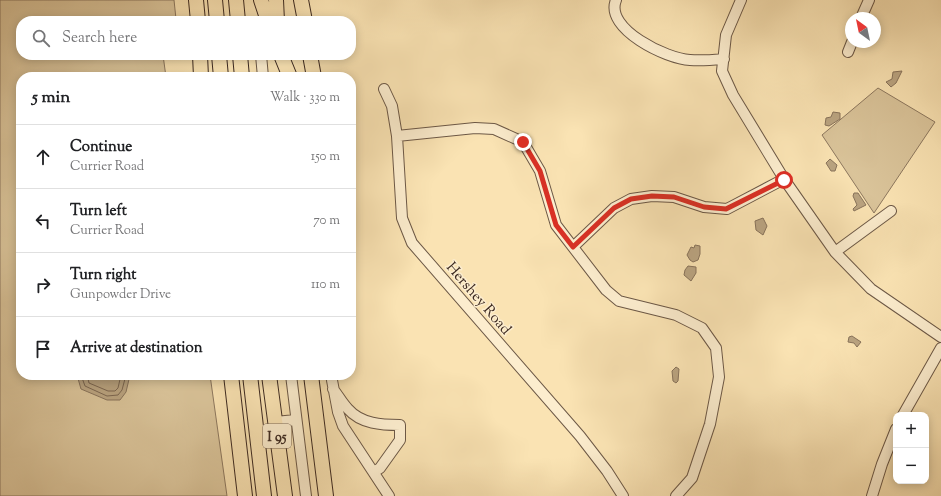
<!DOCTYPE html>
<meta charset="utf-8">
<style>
:root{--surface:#fff;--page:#f6f6f6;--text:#202124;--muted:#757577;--line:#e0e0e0}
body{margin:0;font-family:"Sorts Mill Goudy",serif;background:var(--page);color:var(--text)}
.controls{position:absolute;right:12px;bottom:12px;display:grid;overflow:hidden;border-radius:8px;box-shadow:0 2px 10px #0003}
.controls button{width:36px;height:36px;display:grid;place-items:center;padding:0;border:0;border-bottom:1px solid var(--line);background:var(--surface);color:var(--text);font:20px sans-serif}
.compass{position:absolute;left:845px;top:12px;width:36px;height:36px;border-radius:50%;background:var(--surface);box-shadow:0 2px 10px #0003;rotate:327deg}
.stop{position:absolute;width:12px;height:12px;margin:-9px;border:3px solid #d93025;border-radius:50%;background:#fff}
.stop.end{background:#d93025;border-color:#fff;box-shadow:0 1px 4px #0008}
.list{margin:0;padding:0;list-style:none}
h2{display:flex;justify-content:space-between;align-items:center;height:52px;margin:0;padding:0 16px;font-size:17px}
h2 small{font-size:13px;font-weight:400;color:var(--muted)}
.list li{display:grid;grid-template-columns:26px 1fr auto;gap:12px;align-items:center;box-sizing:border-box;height:64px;padding:0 16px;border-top:1px solid var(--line)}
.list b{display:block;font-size:15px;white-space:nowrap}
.list p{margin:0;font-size:13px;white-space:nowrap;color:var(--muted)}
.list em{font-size:13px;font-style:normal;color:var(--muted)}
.icon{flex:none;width:22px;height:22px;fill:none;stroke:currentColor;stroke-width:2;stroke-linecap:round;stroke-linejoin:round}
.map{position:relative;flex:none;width:941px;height:496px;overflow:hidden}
.search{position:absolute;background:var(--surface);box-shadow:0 2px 10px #0003;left:16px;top:16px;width:340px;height:44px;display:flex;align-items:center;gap:10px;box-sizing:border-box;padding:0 14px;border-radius:16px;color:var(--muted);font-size:15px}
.panel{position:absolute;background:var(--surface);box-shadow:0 2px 10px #0003;left:16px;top:72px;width:340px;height:308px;border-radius:16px}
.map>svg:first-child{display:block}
.green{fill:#dac49a;stroke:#8c775e}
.water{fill:#baa481;stroke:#88735b}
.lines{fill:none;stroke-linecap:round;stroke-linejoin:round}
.shore{stroke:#7c6751;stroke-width:1}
.minor-casing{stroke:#6c5846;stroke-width:12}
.highway-casing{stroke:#3d2a21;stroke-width:16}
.minor{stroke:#fcedce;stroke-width:10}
.highway{stroke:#fae3b3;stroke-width:14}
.route{stroke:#d93025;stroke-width:5}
.labels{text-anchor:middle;stroke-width:3;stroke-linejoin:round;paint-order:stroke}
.shield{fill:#fcedce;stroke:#766455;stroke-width:1}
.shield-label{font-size:14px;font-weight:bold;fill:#3d2a21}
.street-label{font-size:15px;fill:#3d2a21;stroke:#fcedce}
</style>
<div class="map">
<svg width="941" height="496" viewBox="0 0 941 496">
<rect width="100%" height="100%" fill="#fae3b3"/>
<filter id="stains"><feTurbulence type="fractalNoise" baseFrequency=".005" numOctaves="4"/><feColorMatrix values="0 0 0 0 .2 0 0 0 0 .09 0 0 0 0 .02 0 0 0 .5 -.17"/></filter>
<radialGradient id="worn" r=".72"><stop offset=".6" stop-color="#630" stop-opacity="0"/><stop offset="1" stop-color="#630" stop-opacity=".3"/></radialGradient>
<path class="green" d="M0,0H174L176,19L167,21H21V55H163L166,77H21V375H210L227,496H0Z
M878,88L935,122L874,213L822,135Z"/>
<path class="water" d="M902,71L896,83L891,87L886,82L892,79L893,72Z
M833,112L840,113V119L829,126L825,125L826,118L831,117Z
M830,159L837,165L835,171H831L826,163Z
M854,193H858L866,205L854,211L853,209L857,205L853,196Z
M763,218L767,226L763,235L756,230L755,221Z
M695,245L700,246V254L698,260L693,262L690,260L687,255L691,247L694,248Z
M688,266L696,267V273L691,281L684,275L685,270Z
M852,336L861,342L857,347L854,343L848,342L849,337Z
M676,367L679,369L678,381L676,383L673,381L672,371Z
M77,375H130L126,392L120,400H107L81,389Z"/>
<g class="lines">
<path class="shore" d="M81,375L85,386L107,396L118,395L122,390L126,375
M87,375L89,383L108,391H115L118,388L121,375"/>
<g class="minor-casing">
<path id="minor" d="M616,0C604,29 667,59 690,60C701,61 712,60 724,59
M741,0L726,35L722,71L733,95L784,179L835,252L871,289L941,337
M861,18L869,0
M848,52L852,42
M261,55L263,77
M384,89L392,106L397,136L402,218L412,243L580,436L607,471L623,496
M397,136L475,128L494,129L523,142L540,171L556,225L606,290L619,301L676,315L702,328L716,348L719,377L710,424L692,478L676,496
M573,247L614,208L631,199L652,196L674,197L704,207L727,209L784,179
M835,252L891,211
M291,375L306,496
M331,375L338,412L343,426L389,496
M333,389C338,395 342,403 348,409C361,424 382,425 400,425V440L380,468L374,472
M903,415L941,348
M275,422L296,420
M872,496L882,464L896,429"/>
</g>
<g class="highway-casing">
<path id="highway" d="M196,0L198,21
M215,0L217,21
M236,0L238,21
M261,0L268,21
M276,0L277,21
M301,0L305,21
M200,55L201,77
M219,55L221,77
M240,55L242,77
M281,55L290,77
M310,55L314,77
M231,375L245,496
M250,375L264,496
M269,375L285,496
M311,375L326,496"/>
</g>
<use href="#minor" class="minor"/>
<use href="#highway" class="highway"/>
</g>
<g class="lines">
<path class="route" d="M523,142L540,171L556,225L573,247L614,208L631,199L652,196L674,197L704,207L726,209L784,180"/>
</g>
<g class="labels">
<rect class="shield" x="263" y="424" width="28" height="24" rx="3"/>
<g class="shield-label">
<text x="277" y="441">I 95</text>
</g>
<g class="street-label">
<text transform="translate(479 298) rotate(49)" y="5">Hershey Road</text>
</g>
</g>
<rect width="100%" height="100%" filter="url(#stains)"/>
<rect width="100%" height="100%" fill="url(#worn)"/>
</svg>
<div class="controls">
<button>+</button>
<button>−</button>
</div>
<svg class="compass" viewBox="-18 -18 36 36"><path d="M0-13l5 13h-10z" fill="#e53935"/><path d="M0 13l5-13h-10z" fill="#757577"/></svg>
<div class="stop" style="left:784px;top:180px"></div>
<div class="stop end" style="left:523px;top:142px"></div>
<div class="search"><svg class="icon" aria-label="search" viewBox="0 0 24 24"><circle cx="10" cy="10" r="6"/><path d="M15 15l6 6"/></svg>Search here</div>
<section class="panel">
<h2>5 min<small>Walk · 330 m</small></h2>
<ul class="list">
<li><svg class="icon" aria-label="ahead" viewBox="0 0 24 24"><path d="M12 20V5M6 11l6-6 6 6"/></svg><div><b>Continue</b><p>Currier Road</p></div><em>150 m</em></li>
<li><svg class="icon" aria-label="left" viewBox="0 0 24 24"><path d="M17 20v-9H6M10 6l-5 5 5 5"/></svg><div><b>Turn left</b><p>Currier Road</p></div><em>70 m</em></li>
<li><svg class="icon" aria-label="right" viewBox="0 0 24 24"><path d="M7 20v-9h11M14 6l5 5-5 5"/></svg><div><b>Turn right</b><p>Gunpowder Drive</p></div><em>110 m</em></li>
<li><svg class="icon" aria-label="arrive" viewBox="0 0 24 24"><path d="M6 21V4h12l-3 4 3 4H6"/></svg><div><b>Arrive at destination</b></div></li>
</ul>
</section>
</div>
